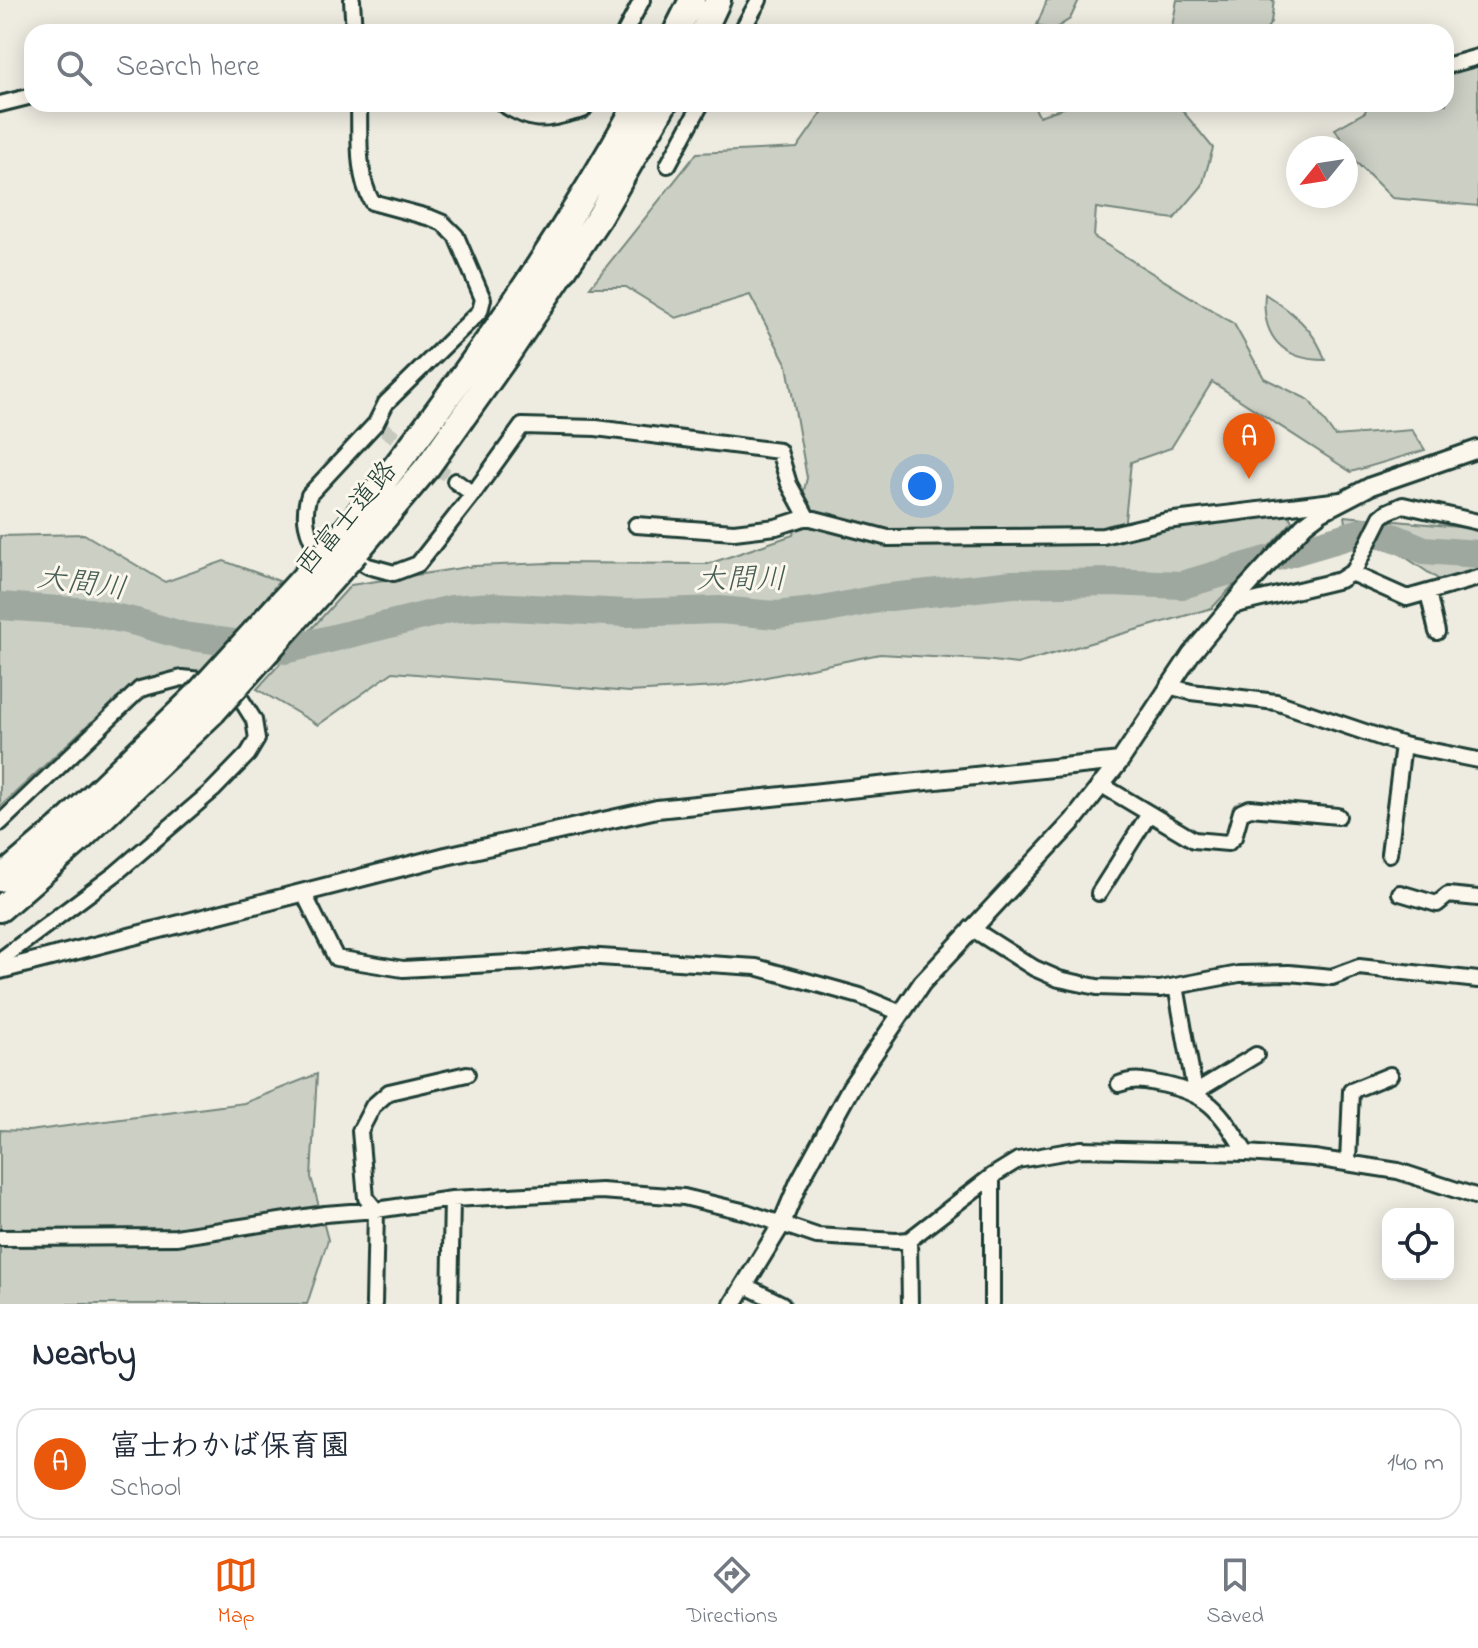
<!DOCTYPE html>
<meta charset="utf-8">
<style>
:root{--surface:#fff;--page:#f6f6f7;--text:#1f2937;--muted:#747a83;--line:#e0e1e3;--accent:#ea580c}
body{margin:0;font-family:"Indie Flower","Klee One",sans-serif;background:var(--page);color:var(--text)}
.controls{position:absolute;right:24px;bottom:24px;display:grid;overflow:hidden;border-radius:16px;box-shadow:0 4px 20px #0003}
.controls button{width:72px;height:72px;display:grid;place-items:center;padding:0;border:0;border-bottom:2px solid var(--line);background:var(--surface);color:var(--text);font:40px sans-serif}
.compass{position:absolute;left:1286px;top:136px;width:72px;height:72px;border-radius:50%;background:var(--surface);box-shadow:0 4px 20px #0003;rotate:240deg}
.you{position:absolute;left:922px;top:486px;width:28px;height:28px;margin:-20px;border:6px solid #fff;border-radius:50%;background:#1a73e8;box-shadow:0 0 0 12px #1a73e833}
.badge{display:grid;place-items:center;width:52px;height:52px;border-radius:50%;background:var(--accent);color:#fff;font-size:26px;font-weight:700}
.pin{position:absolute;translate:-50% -66px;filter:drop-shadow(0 2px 4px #0008)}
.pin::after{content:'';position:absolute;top:42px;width:28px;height:24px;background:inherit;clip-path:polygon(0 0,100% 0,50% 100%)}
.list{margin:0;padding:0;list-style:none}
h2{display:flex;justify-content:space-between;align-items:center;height:104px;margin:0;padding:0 32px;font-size:34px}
h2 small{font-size:26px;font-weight:400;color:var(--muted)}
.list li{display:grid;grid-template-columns:52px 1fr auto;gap:24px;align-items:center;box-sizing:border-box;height:112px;margin:0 16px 16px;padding:0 16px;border:2px solid var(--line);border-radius:24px}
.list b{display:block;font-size:30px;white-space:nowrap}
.list p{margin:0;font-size:26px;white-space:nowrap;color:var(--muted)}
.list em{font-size:26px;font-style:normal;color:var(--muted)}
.icon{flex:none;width:44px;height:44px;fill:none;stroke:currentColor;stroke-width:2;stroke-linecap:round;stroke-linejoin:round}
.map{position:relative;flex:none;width:1478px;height:1304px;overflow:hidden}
.search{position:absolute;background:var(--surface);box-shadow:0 4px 20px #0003;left:24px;right:24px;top:24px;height:88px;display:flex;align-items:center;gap:20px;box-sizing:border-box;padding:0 28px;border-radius:24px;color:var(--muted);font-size:30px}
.sheet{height:232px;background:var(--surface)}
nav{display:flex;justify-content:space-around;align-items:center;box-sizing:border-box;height:112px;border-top:2px solid var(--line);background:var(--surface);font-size:22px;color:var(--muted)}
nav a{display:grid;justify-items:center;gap:4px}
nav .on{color:var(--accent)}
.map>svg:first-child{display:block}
.green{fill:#cbcfc4;stroke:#75867c;stroke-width:2}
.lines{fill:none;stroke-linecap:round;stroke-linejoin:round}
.river{stroke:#9fa89f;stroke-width:28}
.minor-tunnel{stroke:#c5c9be;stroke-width:14;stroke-dasharray:14 7;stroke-linecap:butt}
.minor-casing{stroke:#1f3d34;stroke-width:20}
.tertiary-casing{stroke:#1f3d34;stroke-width:22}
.motorway-casing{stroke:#1f3d34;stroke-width:30}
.minor{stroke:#fbf7ec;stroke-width:14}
.tertiary{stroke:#fbf7ec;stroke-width:16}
.motorway{stroke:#fbf7ec;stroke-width:24}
.motorway-bridge-casing{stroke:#1f3d34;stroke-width:30;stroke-linecap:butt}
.motorway-bridge{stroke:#fbf7ec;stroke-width:24}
.labels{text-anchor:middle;stroke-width:6;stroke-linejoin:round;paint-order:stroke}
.street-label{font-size:28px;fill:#1f3d34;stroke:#fbf7ec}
.water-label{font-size:30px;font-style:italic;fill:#455d54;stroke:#fbf7ec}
</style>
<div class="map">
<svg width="1478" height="1304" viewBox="0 0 1478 1304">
<rect width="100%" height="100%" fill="#eeece1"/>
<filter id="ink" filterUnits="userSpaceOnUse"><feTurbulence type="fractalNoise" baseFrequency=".0125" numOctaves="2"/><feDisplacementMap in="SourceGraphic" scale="16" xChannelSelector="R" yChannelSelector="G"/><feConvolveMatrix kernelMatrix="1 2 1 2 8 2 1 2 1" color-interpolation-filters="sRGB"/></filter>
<g filter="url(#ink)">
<path class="green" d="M1047,0H1079L1070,19L1051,31L1037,25Z
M1177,0H1274L1271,22L1265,32H1171Z
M1478,61V206L1392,198L1355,161L1335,129L1365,112L1368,104H1446V67Z
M828,104H1033L1039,116L1075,104H1177L1213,148L1202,186L1174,219L1096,208L1094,237L1234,324L1264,378L1309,400L1335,436L1412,430L1425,450L1351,472L1212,382L1171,448L1131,462L1124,530L1288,512L1292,522L1212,608L1017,664L984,660L880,654L717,687L629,692L393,672L318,725L257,689L351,585L474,566L548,563L708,564L793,535L807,478L787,365L750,295L676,318L626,287H590L697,153L797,148Z
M1265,294C1290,310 1316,330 1325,360C1283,360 1261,337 1265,294Z
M1345,516L1478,529V588L1450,587L1399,553L1347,530Z
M84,534L165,582L224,561L279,581L212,668L91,722L0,807V536Z
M317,1074L311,1177L328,1240L307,1304H0V1130L29,1131L244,1103Z"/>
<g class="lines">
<path class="river" d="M0,606L90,612L136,622L184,636L285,650L451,609L492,606L626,613L720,610L776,615L823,610L881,598L1013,584L1111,582L1182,585L1365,531L1393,537L1424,550L1478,554"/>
<path class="minor-tunnel" d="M384,429L455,481"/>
<g class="minor-casing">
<path id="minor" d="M352,0L354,32
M625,32L642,0
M741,32L759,0
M1446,66L1478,57
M0,104L32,96
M359,104C360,135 356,174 372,202L431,218L443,223L456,236L483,299L480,311L386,403L376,423L309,495C302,517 307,534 319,553L328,552L351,556L368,566L394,573L418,564L473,494L522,426L596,428L779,451L789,484L807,517L888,538L1103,536L1166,521L1341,500
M503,104C537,126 546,119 583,110L587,104
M668,165L701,104
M455,481L473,494
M636,525L734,532L776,527L807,517
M1351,573L1407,598L1478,578
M1428,592L1437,632
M1232,606L1340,580L1354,571L1381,517L1387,512L1403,505L1478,522
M1168,686L1191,692L1276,702L1403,745L1478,760
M1100,784L1194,840L1228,843L1234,837L1241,812L1250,808L1338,816
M0,823L140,689L182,678L211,681L239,696L254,720L257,739L248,754L213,790L115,874L0,960
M1389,854L1403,745
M303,892L336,958L403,969L530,962L584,956L756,967L860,996L901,1013
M1099,893L1149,814
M1400,893L1437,904L1448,895L1478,898
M971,928L1034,968L1059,979L1097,987L1160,989L1239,974L1289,973L1332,977L1359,967L1478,980
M1176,986L1195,1092L1256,1055
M1119,1084C1132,1079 1141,1080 1155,1083C1208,1092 1219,1109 1246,1153
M1348,1162L1351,1091L1390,1075
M992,1176V1304
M0,1238L176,1237L325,1214L376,1210L452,1199L601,1191L684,1197L746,1212L817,1236L896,1241L909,1240L992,1176L1018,1160L1081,1149L1246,1153L1314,1158L1398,1171L1478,1197
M909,1240L910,1304
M744,1285L782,1304
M374,1304L376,1210L366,1198L360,1131L373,1106L389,1092L467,1074
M450,1304L452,1199"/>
</g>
<g class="tertiary-casing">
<path id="tertiary" d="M0,970L446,856L657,809L1120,761
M733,1304L781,1225L799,1182L851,1087L922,983L1073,821L1120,761L1191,654L1247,587L1304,525L1321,512L1371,486L1478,449"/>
</g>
<g class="motorway-casing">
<path id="motorway" d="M676,32L692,0
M703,32L718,0
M339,539C449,400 551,259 637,104
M356,552L428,466L507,355L599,217L664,104
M0,879L62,826L195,697
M0,909L75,844L213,712"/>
</g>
<use href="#minor" class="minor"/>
<use href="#tertiary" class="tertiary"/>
<use href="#motorway" class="motorway"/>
<g class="motorway-bridge-casing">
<path id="motorway-bridge" d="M195,697L339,539
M213,712L356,552"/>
</g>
<use href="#motorway-bridge" class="motorway-bridge"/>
</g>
</g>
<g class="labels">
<g class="street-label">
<text transform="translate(345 517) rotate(-50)" y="10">西富士道路</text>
</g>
<g class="water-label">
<text x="741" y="588">大間川</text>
<text transform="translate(82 582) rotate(8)" y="10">大間川</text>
</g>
</g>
</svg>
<div class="controls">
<button><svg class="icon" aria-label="locate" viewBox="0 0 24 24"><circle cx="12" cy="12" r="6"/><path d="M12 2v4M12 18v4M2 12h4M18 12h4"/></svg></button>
</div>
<svg class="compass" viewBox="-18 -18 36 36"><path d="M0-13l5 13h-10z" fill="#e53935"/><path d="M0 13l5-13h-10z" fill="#747a83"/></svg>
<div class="you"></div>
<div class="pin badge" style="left:1249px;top:479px">A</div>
<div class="search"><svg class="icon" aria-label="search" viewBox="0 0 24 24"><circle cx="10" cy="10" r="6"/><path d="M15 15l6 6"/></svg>Search here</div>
</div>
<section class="sheet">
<h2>Nearby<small></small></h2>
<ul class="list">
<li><span class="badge">A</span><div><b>富士わかば保育園</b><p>School</p></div><em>140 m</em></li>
</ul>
</section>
<nav>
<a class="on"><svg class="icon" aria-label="map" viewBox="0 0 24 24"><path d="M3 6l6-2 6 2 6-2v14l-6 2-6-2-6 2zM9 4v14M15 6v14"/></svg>Map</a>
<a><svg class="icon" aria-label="directions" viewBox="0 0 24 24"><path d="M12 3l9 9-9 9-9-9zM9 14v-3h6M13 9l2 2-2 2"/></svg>Directions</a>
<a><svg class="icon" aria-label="saved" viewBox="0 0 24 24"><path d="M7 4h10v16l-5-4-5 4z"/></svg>Saved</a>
</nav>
